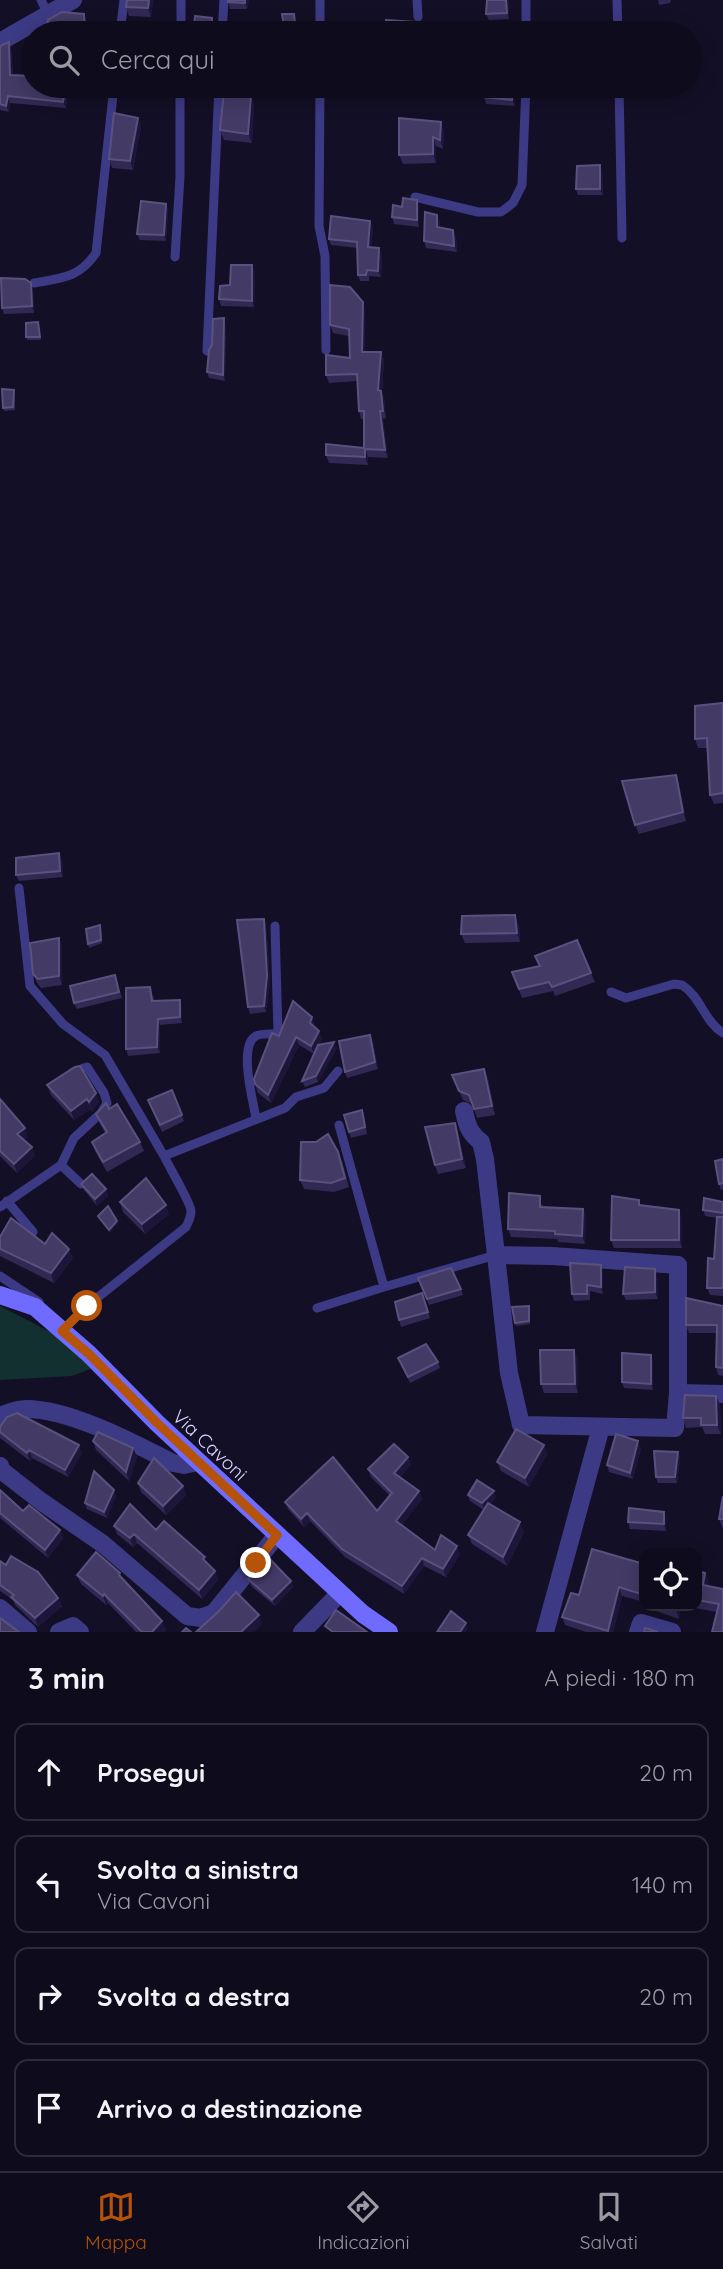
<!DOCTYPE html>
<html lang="it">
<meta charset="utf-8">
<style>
:root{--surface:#0e0b1c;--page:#1c1929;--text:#f1f3f6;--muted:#9b9ba3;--line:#2e2b3b;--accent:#b45309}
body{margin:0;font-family:Quicksand,sans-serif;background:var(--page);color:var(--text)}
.controls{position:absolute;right:21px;bottom:21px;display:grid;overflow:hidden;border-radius:14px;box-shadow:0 4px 18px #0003}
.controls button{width:63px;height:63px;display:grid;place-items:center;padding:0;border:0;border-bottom:2px solid var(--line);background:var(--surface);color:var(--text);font:35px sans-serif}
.stop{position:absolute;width:21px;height:21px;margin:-16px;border:5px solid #b45309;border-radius:50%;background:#fff}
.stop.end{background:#b45309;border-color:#fff;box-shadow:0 2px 7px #0008}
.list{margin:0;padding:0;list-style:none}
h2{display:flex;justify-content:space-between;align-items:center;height:91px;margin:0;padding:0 28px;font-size:30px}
h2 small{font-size:23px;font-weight:400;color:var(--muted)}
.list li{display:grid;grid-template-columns:46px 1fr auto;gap:21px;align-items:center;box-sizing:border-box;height:98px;margin:0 14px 14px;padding:0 14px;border:2px solid var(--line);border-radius:14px}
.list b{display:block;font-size:26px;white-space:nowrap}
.list p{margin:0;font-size:23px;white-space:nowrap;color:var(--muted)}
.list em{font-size:23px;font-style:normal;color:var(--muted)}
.icon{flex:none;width:38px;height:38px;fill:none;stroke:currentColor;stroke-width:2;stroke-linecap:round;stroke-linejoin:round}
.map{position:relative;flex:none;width:723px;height:1632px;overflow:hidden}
.search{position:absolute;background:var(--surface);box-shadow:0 4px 18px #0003;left:21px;right:21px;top:21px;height:77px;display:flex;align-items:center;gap:18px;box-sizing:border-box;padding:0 24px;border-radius:38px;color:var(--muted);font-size:26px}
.sheet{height:539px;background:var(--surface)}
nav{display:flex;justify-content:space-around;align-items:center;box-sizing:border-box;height:98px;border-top:2px solid var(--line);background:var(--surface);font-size:19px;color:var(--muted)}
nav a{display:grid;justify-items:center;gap:4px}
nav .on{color:var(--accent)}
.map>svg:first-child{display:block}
.green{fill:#12302f}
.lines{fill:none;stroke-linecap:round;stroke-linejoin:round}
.lane{stroke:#3d3a85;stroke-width:9}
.street{stroke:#3d3a85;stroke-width:18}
.secondary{stroke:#6f6bff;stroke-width:18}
.wall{fill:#312854}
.shaded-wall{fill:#1d163a}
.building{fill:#433a66;stroke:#5a527e;stroke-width:2}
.route{stroke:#b45309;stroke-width:9}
.labels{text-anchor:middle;stroke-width:5;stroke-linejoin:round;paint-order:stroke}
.street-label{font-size:19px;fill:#d9d4ff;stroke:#130f26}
</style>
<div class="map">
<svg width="723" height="1632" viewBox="0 0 723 1632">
<rect width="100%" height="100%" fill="#130f26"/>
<path class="green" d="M0,1306L52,1333L93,1368L72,1376L0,1380Z"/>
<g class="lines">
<path class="lane" d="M41,0L48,14
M417,0L418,17
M617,0L618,33
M120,33L124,0
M181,33V0
M222,33L224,0
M320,33V0
M526,33V0
M320,86L319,226L325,256L326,350
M619,86L622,238
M415,197L478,212H501L513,203L522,185L526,86
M175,257L180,177V86
M34,283C62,278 79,278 96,253L114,86
M207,351L219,86
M19,888L30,986L63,1024L105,1055L164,1156L285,1108L296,1097L324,1088L338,1071
M611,992L626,998L674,984L682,985C701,997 704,1021 723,1033
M256,1118C253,1101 238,1045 256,1036C261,1033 272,1034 278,1034L275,926
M339,1125L384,1287L496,1255
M61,1165L81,1184
M7,1201L33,1232
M0,1207L61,1165L74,1138L101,1113L107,1103L104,1093L87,1067L73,1072
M0,1276L39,1302
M317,1308L384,1287
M62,1331L87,1306L186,1227C188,1222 191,1218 191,1211C191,1203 169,1167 164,1156"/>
<path class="street" d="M0,42L73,0
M464,1111C467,1125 469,1133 481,1142L485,1159L496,1255
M496,1255L552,1256L678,1265V1393L675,1428L521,1425L509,1373Z
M678,1393L723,1394
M0,1416C8,1413 17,1409 26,1409C70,1409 134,1443 173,1463L184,1465L198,1462
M0,1466L1,1470L42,1502L103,1544L187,1616L201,1618L214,1613L277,1535
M0,1608L28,1632
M59,1632L73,1626L80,1632
M302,1632L340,1593
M545,1632L601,1427
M638,1632L641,1623L672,1632"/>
<path class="secondary" d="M0,1295L35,1307L89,1354L157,1423L363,1614L389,1632"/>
</g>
<path class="wall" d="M127,0H153L151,17L129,16L126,7Z
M228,0H249L247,9H230Z
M487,0H509V19L489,20L486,14Z
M658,0H671L670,3L659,5Z
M0,46L11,49L13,75L69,86L66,108L10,103L9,112L0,110Z
M484,86H515V106L486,104L484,97Z
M251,96L254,105L252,143L224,140L220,130Z
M138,118L141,127L133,170L112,168L109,159Z
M444,131L443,149L436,146V163L403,164L399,155Z
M602,171L603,195H578L576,189Z
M417,200L419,207V227L394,224L392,217Z
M166,204L168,210L166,241L140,240L137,234Z
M370,221L373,228L371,248L382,255L381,277L369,276V281H360L358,275L357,248L331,245L329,239Z
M440,221L439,227L456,237L457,252L426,248L424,241Z
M252,265L255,272L254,307L221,306L219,299L230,285Z
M33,290L34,313L4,314L2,308Z
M365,309V352L384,359L382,393L384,398L386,418L383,419L388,458L368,457V465L329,463L326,455L364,448V419H361L359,411L357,381L329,383L326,375L350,358L349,336L333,333L330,325Z
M38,322L41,340H27L26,337Z
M226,325L225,381L209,378L207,372Z
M15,394V410L4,411L3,408Z
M723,703V803L714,804L710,795L707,748H698L695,739Z
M676,775L679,784L686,821L639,834L635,825Z
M62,860L63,877L19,881L16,875Z
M264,919L266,926L270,982L266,1012L250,1014L248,1007Z
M519,925L520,942L465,943L461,934Z
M101,928L102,943L89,948L88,944Z
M59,938L62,947V985L41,988L37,983L33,974Z
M535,956L591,973L595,982L555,996L553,991L522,998L512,972L539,966Z
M115,975L122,998L77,1009L74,1003Z
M153,994L154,1001L182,1007V1023L160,1025V1053L128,1056L126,1049Z
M315,1025V1027L322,1039L319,1045L337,1048L318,1082L305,1087L302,1081L317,1047L314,1054L299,1045L271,1103L258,1093L255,1084L279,1036Z
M373,1042L378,1069L347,1078L345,1072Z
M484,1069L488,1078L495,1115L477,1118L472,1104L463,1100L452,1075Z
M47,1085L96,1093L99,1102L92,1112L91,1109L74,1120L51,1095Z
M172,1090L184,1121L162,1132L148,1100Z
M0,1099L28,1137L24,1140L32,1147L35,1156L17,1173L0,1156Z
M109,1109L140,1142L144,1151L107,1172L95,1151L92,1142L105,1133L100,1124L96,1114Z
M364,1116L367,1134L351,1138L349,1132Z
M455,1123L458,1132L466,1168L438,1174L435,1165Z
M723,1159V1190H721L719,1184Z
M342,1161L349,1187L334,1192L304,1189L300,1180Z
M81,1184L106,1189L108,1196L97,1206L84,1190Z
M120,1202L169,1214L145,1234L123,1212Z
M723,1202V1296L710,1295L707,1288L714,1259L717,1218L705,1216L703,1210Z
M543,1204V1207L583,1209L586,1217L585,1244L558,1242L557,1239L511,1237L508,1229Z
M641,1205L682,1218V1248H614L611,1240Z
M0,1237L45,1244L73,1258L54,1283L0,1256Z
M655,1269L657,1275L658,1299L626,1300L623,1294Z
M603,1271V1294L590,1291V1300L574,1301L572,1294Z
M418,1278L461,1289L463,1295L429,1305Z
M422,1293L430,1318L401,1327L399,1320Z
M723,1306V1376L718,1375L716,1367L717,1333H689L686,1325Z
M530,1309V1324L516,1326L515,1323Z
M651,1355L653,1361V1390L624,1388L622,1382Z
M398,1358L438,1362L440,1368L410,1383Z
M578,1359V1393H544L541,1384Z
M716,1396L720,1405L721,1434H705L702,1427L686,1428L683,1418Z
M0,1427L82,1453L68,1477L32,1458L30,1461L0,1438Z
M93,1441L133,1448L137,1457L129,1481L96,1450Z
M544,1445L547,1454L529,1487L501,1471L497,1462Z
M641,1448L633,1479L609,1472L607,1465Z
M678,1452L680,1458L677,1483H658L656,1477Z
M408,1457L411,1465L400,1477L419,1491L422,1499L402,1525L435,1550L460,1554L446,1577L424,1566L404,1594L345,1557L310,1521L304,1527L288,1509L285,1502L377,1511L390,1496L371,1477L368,1469Z
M138,1483L183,1486L186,1495L166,1515L141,1492Z
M0,1490L23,1511L60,1530L63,1538L48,1558L0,1518Z
M468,1495L496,1497L490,1504L524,1532L507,1566L472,1544L468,1535L484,1510L470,1501Z
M116,1496L107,1518L87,1509L85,1503Z
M723,1496V1529L719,1519Z
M666,1518V1531L630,1529L628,1522Z
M114,1526L156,1530L207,1563L215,1571L218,1580L202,1599L137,1543L133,1547L117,1534Z
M0,1561L58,1598L62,1606L38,1627L15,1605L13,1600L0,1591Z
M644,1564V1602L622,1596L613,1632H586L565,1625L562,1617L579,1595Z
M697,1571L705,1573L709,1582L708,1586L723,1589L717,1612L683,1606H697Z
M77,1575L122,1578L166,1630L164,1632H136L108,1603L106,1605L81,1584Z
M248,1579L291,1581L293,1587L275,1606L251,1586Z
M651,1606H680L679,1619L653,1610Z"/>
<path class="shaded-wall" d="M149,0H153L151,17L148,8Z
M245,0H249L247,9L245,3Z
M506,0H509V19L507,13Z
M84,14L86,20L87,33H85Z
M212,18L214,24V33H212Z
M9,42L11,49L13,81L10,75Z
M66,86H69L66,108L63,102Z
M512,86H515V106L512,100Z
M8,96L10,103L9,112L6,106Z
M251,96L254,105L252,143L248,134Z
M138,118L141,127L133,170L130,161Z
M441,122L444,131L443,149L440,140Z
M433,137L436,146V163L433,154Z
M600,165L602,171L603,195L600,189Z
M417,200L419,207V227L417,220Z
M166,204L168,210L166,241L164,235Z
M437,215L440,221L439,233L437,227Z
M370,221L373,228L371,254L368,247Z
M453,230L456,237L457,252L454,246Z
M379,248L382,255L381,277L378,271Z
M252,265L255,272L254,307L252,301Z
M31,283L33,290L34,313L32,306Z
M363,302L365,309V360L362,352Z
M224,318L226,325L225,381L223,375Z
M381,352L384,359L382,393L384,398L386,418L378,390Z
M380,411L383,419L388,458L385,450Z
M365,449L368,457V465L365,457Z
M676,775L679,784L686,821L683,812Z
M59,853L62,860L63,877L60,871Z
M515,915L519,925L520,942L517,933Z
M264,919L266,926L270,982L266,1012L264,1006Z
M59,938L62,947V985L59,976Z
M180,1000L182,1007V1023L180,1017Z
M312,1017L315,1025L313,1032L310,1023Z
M158,1019L160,1025V1053L157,1047Z
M319,1031L322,1039L314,1054L311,1046Z
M370,1035L373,1042L378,1069L375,1062Z
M296,1037L299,1045L271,1103L268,1095Z
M334,1042L337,1048L318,1082L316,1076Z
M484,1069L488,1078L495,1115L492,1106Z
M96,1093L99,1102L92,1112L89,1102Z
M87,1099L91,1109L74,1120L71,1111Z
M455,1123L458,1132L466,1168L462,1159Z
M25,1128L28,1137L20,1143L17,1134Z
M32,1147L35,1156L17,1173L14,1164Z
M106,1189L108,1196L97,1206L95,1199Z
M166,1205L169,1214L145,1234L142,1224Z
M583,1209L586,1217L585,1244L582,1236Z
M679,1210L682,1218V1248L679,1240Z
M117,1221L118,1224L110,1233L109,1230Z
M69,1249L73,1258L54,1283L51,1273Z
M601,1265L603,1271V1294L601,1287Z
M655,1269L657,1275L658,1299L655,1292Z
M574,1350L578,1359V1393L575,1384Z
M651,1355L653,1361V1390L651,1384Z
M716,1396L720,1405L721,1434L717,1425Z
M638,1441L641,1448L633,1479L630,1473Z
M79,1445L82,1453L68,1477L65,1470Z
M544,1445L547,1454L529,1487L525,1478Z
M133,1448L137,1457L129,1481L126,1472Z
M29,1450L32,1458L30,1461L27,1453Z
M678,1452L680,1458L677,1483L675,1477Z
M408,1457L411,1465L397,1481L394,1473Z
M183,1486L186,1495L166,1515L163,1506Z
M114,1490L116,1496L107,1518L104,1512Z
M419,1491L422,1499L399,1529L396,1521Z
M494,1491L496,1497L484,1510L482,1503Z
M664,1512L666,1518V1531L664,1524Z
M307,1513L310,1521L304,1527L301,1519Z
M520,1522L524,1532L507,1566L503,1557Z
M60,1530L63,1538L48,1558L45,1550Z
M134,1534L137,1543L133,1547L130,1538Z
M457,1546L460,1554L446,1577L443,1569Z
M422,1558L424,1566L404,1594L402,1586Z
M215,1571L218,1580L202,1599L199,1590Z
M705,1573L709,1582L706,1593L703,1585Z
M291,1581L293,1587L275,1606L272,1600Z
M619,1587L622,1596L613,1632H608Z
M104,1594L108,1603L106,1605L103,1596Z
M58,1598L62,1606L38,1627L35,1618Z
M677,1606H680L679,1619L676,1610Z
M259,1615L262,1624L254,1632H241Z
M162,1621L166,1630L164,1632H152Z
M466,1623L468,1629L466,1632H460Z"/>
<path class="building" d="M127,0H149L148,8L126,7Z
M228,0H245V3L228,2Z
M487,0H506L507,13L486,14Z
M62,12L84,14L85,33H46L48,20Z
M282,14H294L295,23H310L312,33H285Z
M195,16L212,18V33H193Z
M386,20L416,22V33H386Z
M9,42L10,75L33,76V86H66L63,102L8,96L6,106L0,104V46Z
M484,86H512V100L484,97Z
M224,92L251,96L248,134L220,130Z
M114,113L138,118L130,161L109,159Z
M399,118L441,122L440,140L433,137V154L399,155Z
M600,165V189H576L577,166Z
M403,198L417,200V220L392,217L393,205L402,207Z
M141,201L166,204L164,235L137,234Z
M425,212L437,215V227L453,230L454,246L424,241Z
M331,216L370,221L368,247L379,248L378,271L367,270L366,275H358L357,242L329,239Z
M231,265H252V301L219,299L220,286L230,285Z
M1,278L25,279L31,283L32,306L2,308Z
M330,285L350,287L363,302L362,352H381L378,390L381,391L383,411H380L385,450L365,449V457L326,455V444L364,448V411H359L357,374L326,375V355L350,358L349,329L330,325Z
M224,318L223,375L207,372L209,350L212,345L213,319Z
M38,322L40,337H26V323Z
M2,389L14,390L13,407L3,408Z
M723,703V793L710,795L707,738L695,739V706Z
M676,775L683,812L635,825L622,781Z
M59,853L60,871L16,875V858Z
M515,915L517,933L461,934L462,916Z
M264,919L267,976L264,1006L248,1007L237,920Z
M100,925L101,940L88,944L86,929Z
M59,938V976L38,979L33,974L30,943Z
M577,940L591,973L552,987L549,982L519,989L512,972L540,966L535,956Z
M115,975L119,992L74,1003L70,986Z
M150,987L152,1001L180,1000V1017L158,1019L157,1047L126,1049V988Z
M293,1001L312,1017L310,1023L319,1031L311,1046L296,1037L268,1095L255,1084L254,1079L272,1033L279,1036Z
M370,1035L375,1062L345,1072L339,1041Z
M334,1042L316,1076L302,1081L318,1045Z
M80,1066L96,1093L89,1102L87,1099L71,1111L47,1085L75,1067Z
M484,1069L492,1106L474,1109L469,1095L459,1091L452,1075Z
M172,1090L182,1115L160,1125L148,1100Z
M0,1099L25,1128L17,1134L32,1147L14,1164L0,1151Z
M106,1103L109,1109L117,1104L140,1142L103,1162L92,1142L107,1132L96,1114Z
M362,1110L365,1127L349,1132L344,1115Z
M455,1123L462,1159L435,1165L425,1127Z
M328,1134L338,1152L345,1178L331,1183L300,1180L301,1142H316Z
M723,1159V1183L719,1184L715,1161Z
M92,1174L106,1189L95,1199L81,1184Z
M146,1178L166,1205L142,1224L120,1202Z
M509,1193L540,1196V1207L583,1209L582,1236L555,1234V1231L508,1229Z
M612,1196L639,1200V1205L679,1210V1240H611Z
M704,1198L723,1202V1213L703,1210Z
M108,1206L117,1221L109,1230L98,1216Z
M717,1217H723V1288H707L708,1258L714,1259Z
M11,1218L45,1244L52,1233L69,1249L51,1273L0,1249V1237Z
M570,1263L601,1265V1287L587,1285V1294H572Z
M625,1267L655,1269V1292L623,1294Z
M451,1268L461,1289L427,1299L418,1278Z
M422,1293L428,1312L399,1320L395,1302Z
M686,1298L723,1306V1368L716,1367L717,1325H686Z
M529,1306V1321L515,1323L512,1307Z
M426,1344L438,1362L408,1377L398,1358Z
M540,1350H574L575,1384H541Z
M622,1353L651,1355V1384L622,1382Z
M685,1395L716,1396L717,1425H701V1418H683Z
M17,1413L79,1445L65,1470L29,1450L27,1453L0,1432V1427L7,1417Z
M516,1429L544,1445L525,1478L497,1462Z
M98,1432L133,1448L126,1472L93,1441Z
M616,1434L638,1441L630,1473L607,1465Z
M394,1444L408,1457L394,1473L419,1491L396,1521L435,1550L441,1535L457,1546L443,1569L422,1558L402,1586L342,1549L307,1513L301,1519L285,1502L333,1457L377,1511L392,1493L368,1469Z
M654,1451L678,1452L675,1477H656Z
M154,1458L183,1486L163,1506L138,1483Z
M94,1471L114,1490L104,1512L85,1503Z
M477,1480L494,1491L482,1503L468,1495Z
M0,1490L23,1511L29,1505L60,1530L45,1550L0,1513Z
M723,1496V1519H719Z
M488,1503L520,1522L503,1557L468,1535Z
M130,1504L156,1530L164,1521L205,1557L203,1559L215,1571L199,1590L134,1534L130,1538L114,1526Z
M629,1508L664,1512V1524L628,1522Z
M592,1549L644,1564V1595L619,1587L608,1631L562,1617L571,1593L579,1595Z
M96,1552L120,1573L119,1575L162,1621L152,1632H142L104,1594L103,1596L77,1575Z
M11,1556L38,1572L58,1598L35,1618L11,1597L14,1595L0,1585V1561L6,1565Z
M267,1556L291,1581L272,1600L248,1579Z
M697,1571L705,1573L703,1585L723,1589V1632H712L719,1604L697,1600Z
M236,1592L259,1615L241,1632H196L219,1611Z
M663,1606H677L676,1610Z
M336,1610L367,1632H333L325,1626Z
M451,1611L466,1623L460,1632H437Z
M0,1618L19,1632H0Z
M186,1628L191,1632H182Z
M645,1628L658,1632H644Z"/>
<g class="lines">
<path class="route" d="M87,1306L62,1331L89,1354L157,1423L277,1535L256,1563"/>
</g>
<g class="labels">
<g class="street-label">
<text transform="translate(210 1445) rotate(43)" y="7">Via Cavoni</text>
</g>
</g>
</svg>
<div class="controls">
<button><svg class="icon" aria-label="locate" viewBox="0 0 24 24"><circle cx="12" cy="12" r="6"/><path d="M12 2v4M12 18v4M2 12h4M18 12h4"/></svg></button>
</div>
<div class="stop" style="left:87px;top:1306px"></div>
<div class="stop end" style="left:256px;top:1563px"></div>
<div class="search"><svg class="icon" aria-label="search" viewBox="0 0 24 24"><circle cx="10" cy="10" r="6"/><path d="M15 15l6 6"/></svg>Cerca qui</div>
</div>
<section class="sheet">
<h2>3 min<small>A piedi · 180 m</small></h2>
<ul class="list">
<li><svg class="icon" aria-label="ahead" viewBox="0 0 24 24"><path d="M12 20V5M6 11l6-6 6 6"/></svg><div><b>Prosegui</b></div><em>20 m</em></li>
<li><svg class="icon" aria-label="left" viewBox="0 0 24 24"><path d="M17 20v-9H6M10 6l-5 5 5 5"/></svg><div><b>Svolta a sinistra</b><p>Via Cavoni</p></div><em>140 m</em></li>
<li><svg class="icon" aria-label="right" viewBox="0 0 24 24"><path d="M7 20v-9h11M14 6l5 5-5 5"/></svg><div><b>Svolta a destra</b></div><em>20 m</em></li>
<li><svg class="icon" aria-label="arrive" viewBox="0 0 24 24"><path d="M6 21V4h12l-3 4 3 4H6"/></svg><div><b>Arrivo a destinazione</b></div></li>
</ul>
</section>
<nav>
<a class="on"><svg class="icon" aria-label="map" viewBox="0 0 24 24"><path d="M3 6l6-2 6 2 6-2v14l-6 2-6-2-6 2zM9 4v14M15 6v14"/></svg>Mappa</a>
<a><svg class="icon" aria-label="directions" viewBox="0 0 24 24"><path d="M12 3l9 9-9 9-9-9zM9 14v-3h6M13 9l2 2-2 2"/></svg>Indicazioni</a>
<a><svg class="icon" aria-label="saved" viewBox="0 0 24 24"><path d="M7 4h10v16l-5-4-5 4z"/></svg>Salvati</a>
</nav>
